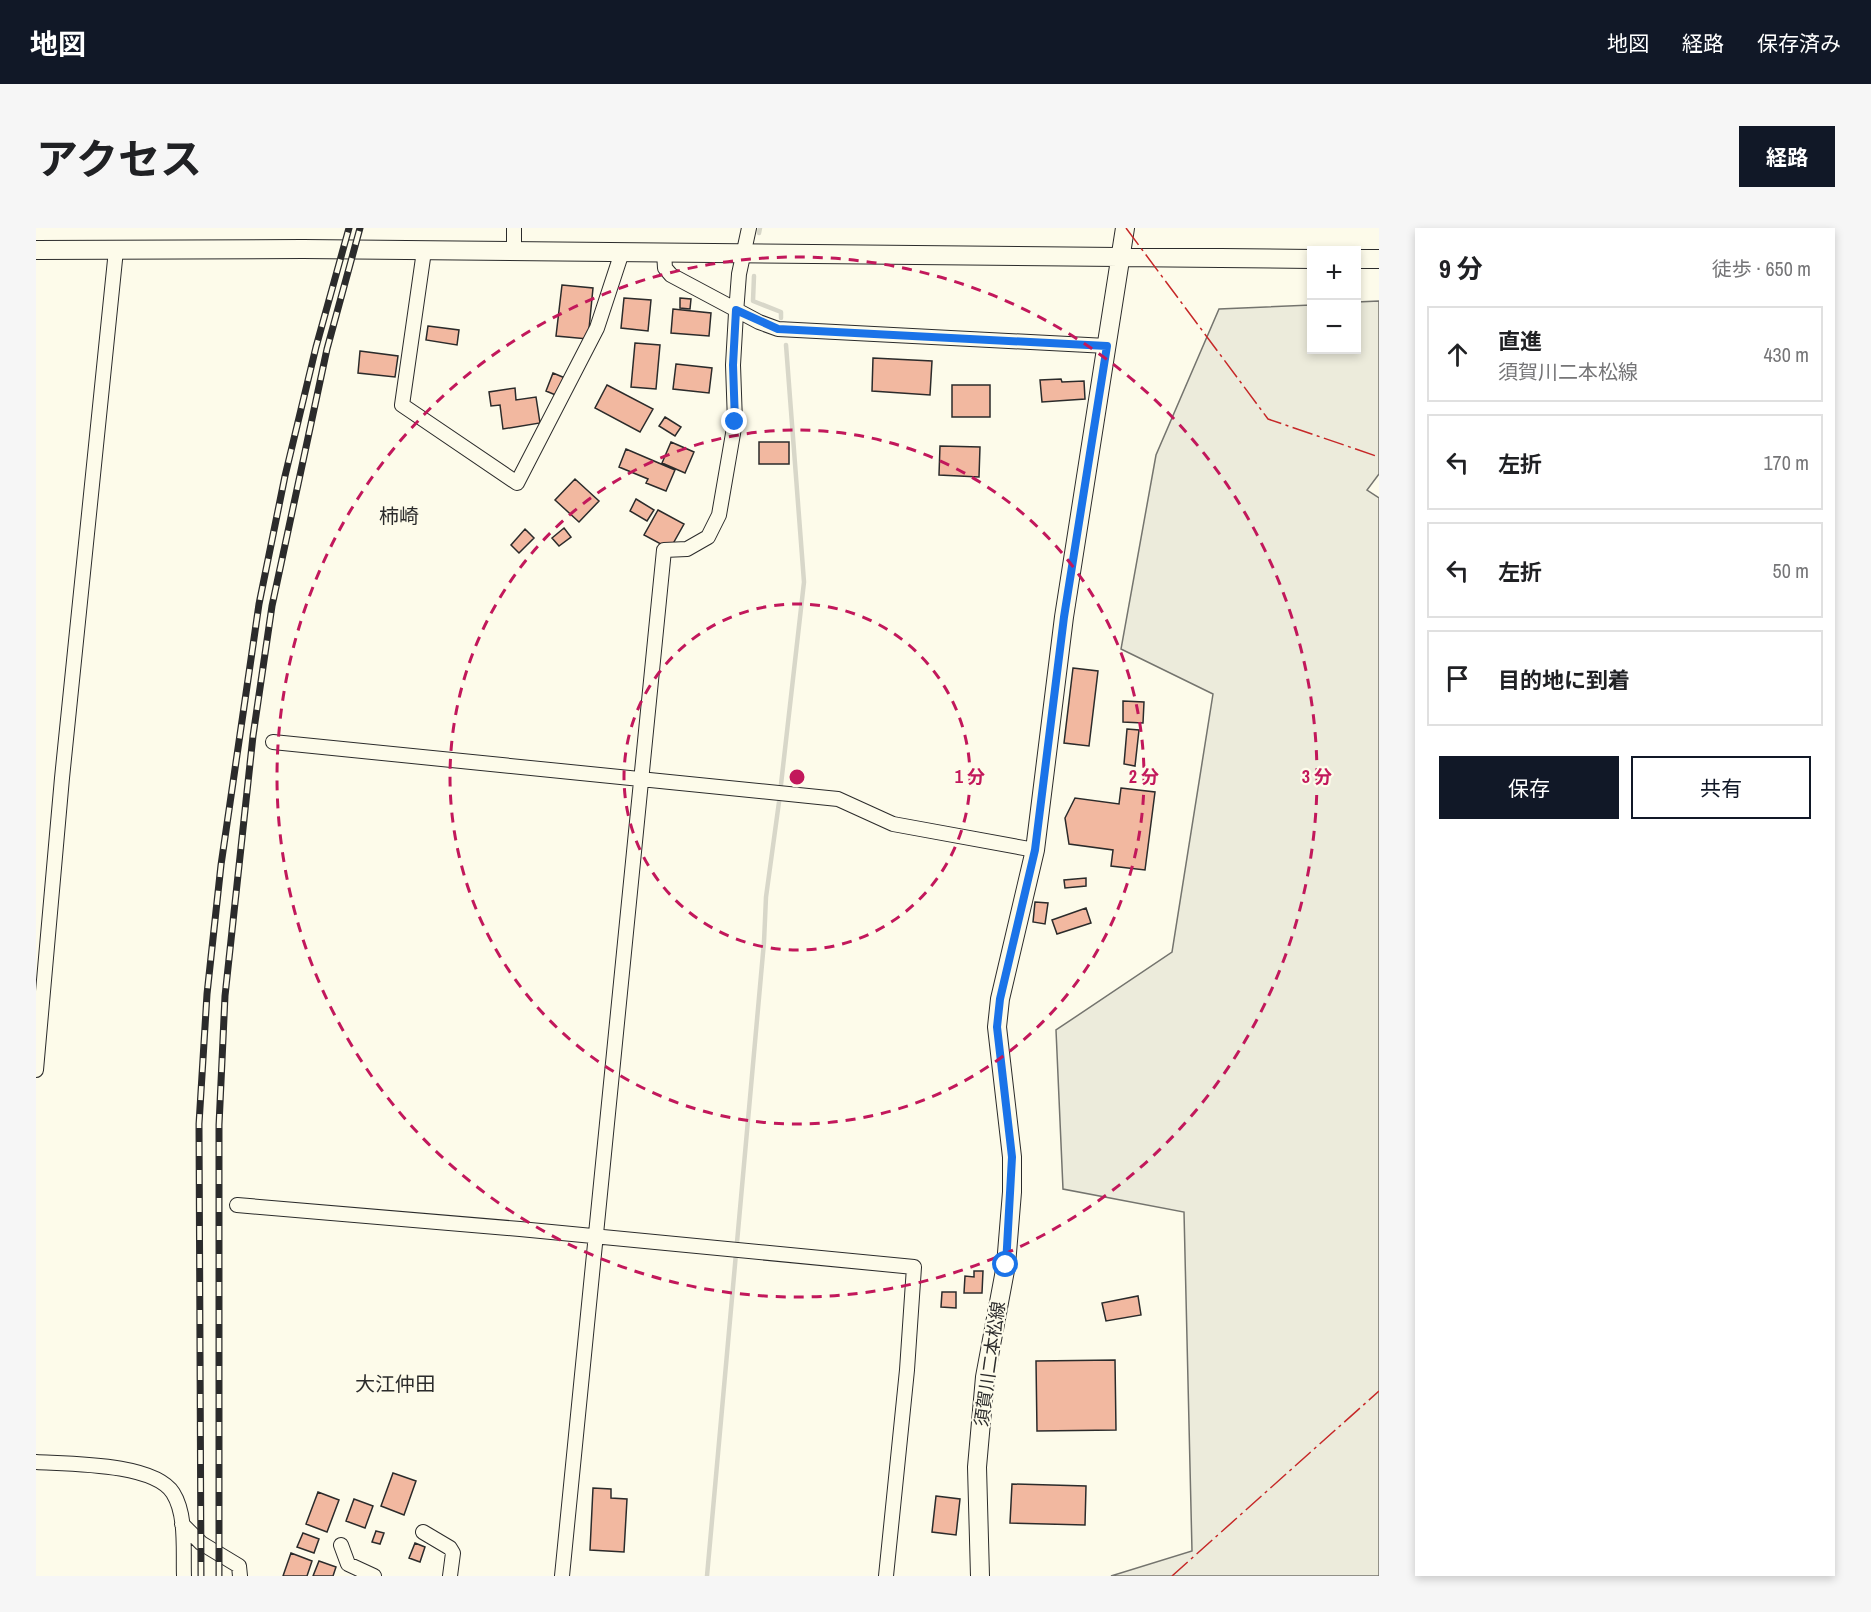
<!DOCTYPE html>
<html lang="ja">
<meta charset="utf-8">
<style>
:root{--surface:#fff;--page:#f6f6f6;--text:#202124;--muted:#757577;--line:#e0e0e0;--accent:#111827}
body{margin:0;font-family:"Archivo Narrow","Noto Sans JP",sans-serif;background:var(--page);color:var(--text)}
.controls{position:absolute;right:18px;top:18px;display:grid;overflow:hidden;border-radius:0px;box-shadow:0 3px 9px #0003}
.controls button{width:54px;height:54px;display:grid;place-items:center;padding:0;border:0;border-bottom:2px solid var(--line);background:var(--surface);color:var(--text);font:30px sans-serif}
.stop{position:absolute;width:18px;height:18px;margin:-14px;border:4px solid #1a73e8;border-radius:50%;background:#fff}
.stop.end{background:#1a73e8;border-color:#fff;box-shadow:0 2px 6px #0008}
.list{margin:0;padding:0;list-style:none}
h2{display:flex;justify-content:space-between;align-items:center;height:78px;margin:0;padding:0 24px;font-size:26px}
h2 small{font-size:20px;font-weight:400;color:var(--muted)}
.list li{display:grid;grid-template-columns:39px 1fr auto;gap:18px;align-items:center;box-sizing:border-box;height:96px;margin:0 12px 12px;padding:0 12px;border:2px solid var(--line);border-radius:0px}
.list b{display:block;font-size:22px;white-space:nowrap}
.list p{margin:0;font-size:20px;white-space:nowrap;color:var(--muted)}
.list em{font-size:20px;font-style:normal;color:var(--muted)}
.actions{display:flex;gap:12px;padding:18px 24px}
.actions a{flex:1;padding:14px 0;border:2px solid var(--accent);border-radius:0px;text-align:center;font-size:21px;color:var(--accent)}
.actions .main{background:var(--accent);color:#fff}
.icon{flex:none;width:33px;height:33px;fill:none;stroke:currentColor;stroke-width:2;stroke-linecap:round;stroke-linejoin:round}
.map{position:relative;flex:none;width:1343px;height:1348px;overflow:hidden;border-radius:0px}
header{display:flex;align-items:center;gap:36px;box-sizing:border-box;height:84px;padding:0 30px;background:var(--accent);color:#fff}
header strong{font-size:28px}
nav{display:flex;gap:33px;margin-inline-start:auto;font-size:21px}
.intro{display:flex;align-items:center;justify-content:space-between;box-sizing:border-box;height:144px;padding:0 36px}
h1{margin:0;font-size:42px}
.button{padding:15px 27px;border-radius:0px;background:var(--accent);color:#fff;font-size:21px;font-weight:700}
main{display:flex;gap:36px;padding:0 36px}
aside{flex:1;background:var(--surface);border-radius:0px;box-shadow:0 3px 9px #0003}
.map>svg:first-child{display:block}
.green{fill:#ecebdb;stroke:#74746e;stroke-width:1.5}
.lines{fill:none;stroke-linecap:round;stroke-linejoin:round}
.stream{stroke:#d8d7c9;stroke-width:4.5}
.building{fill:#f2b8a0;stroke:#2b2b2b;stroke-width:1.5}
.street-casing{stroke:#2b2b2b;stroke-width:16}
.secondary-casing{stroke:#2b2b2b;stroke-width:20}
.street{stroke:#fdfbea;stroke-width:14}
.secondary{stroke:#fdfbea;stroke-width:18}
.rail-casing{stroke:#2b2b2b;stroke-width:7}
.rail{stroke:#fdfbea;stroke-width:4.5;stroke-dasharray:14;stroke-linecap:butt}
.power{stroke:#c62828;stroke-width:1.5;stroke-dasharray:21 4.5 3 4.5;stroke-linecap:butt}
.route{stroke:#1a73e8;stroke-width:8}
.ring{fill:none;stroke:#c2185b;stroke-width:3;stroke-dasharray:10 8}
.labels{text-anchor:middle;stroke-width:4.5;stroke-linejoin:round;paint-order:stroke}
.street-label{font-size:18px;fill:#2b2b2b;stroke:#fdfbea}
.neighbourhood-label{font-size:20px;fill:#2b2b2b;stroke:#fdfbea}
.centre{fill:#c2185b;stroke:#fdfbea;stroke-width:3}
.ring-label{font-size:18px;text-anchor:middle;font-weight:bold;fill:#c2185b;stroke:#fdfbea;stroke-width:4.5;stroke-linejoin:round;paint-order:stroke}
</style>
<header>
<strong>地図</strong>
<nav><a>地図</a><a>経路</a><a>保存済み</a></nav>
</header>
<div class="intro"><h1>アクセス</h1><a class="button">経路</a></div>
<main>
<div class="map">
<svg width="1343" height="1348" viewBox="0 0 1343 1348">
<rect width="100%" height="100%" fill="#fdfbea"/>
<path class="green" d="M1343,73V246L1331,262L1343,270V1348H1075L1156,1323L1148,984L1027,961L1020,802L1136,724L1177,466L1085,421L1120,227L1183,81L1275,77L1276,122H1320L1321,74Z"/>
<g class="lines">
<path class="stream" d="M723,5L724,0
M718,48L717,73L745,84V90
M671,1348L728,714L730,669L743,574L768,354L750,117"/>
</g>
<path class="building" d="M526,57L557,60L552,111L520,108Z
M588,70L615,72L612,103L585,100Z
M644,70L655,71L654,81L644,80Z
M637,81L675,85L673,108L635,105Z
M392,98L423,102L421,117L390,112Z
M599,115L624,117L620,161L595,159Z
M324,123L362,128L359,149L322,145Z
M837,130L896,133L894,167L836,163Z
M640,136L676,140L673,165L637,161Z
M517,145L529,150L522,168L510,163Z
M1025,151L1026,154L1048,153L1049,171L1006,174L1004,152Z
M571,157L617,181L604,204L559,180Z
M916,157H954V189H916Z
M479,160L480,172L500,169L504,195L467,201L464,177L455,178L453,164Z
M629,189L645,199L639,208L623,198Z
M635,214L658,224L649,245L626,235Z
M723,214H753V236H723Z
M904,218L944,219L943,249L903,247Z
M590,221L639,242L630,263L610,255L612,251L583,239Z
M539,251L563,273L543,294L519,272Z
M600,271L618,282L611,293L594,283Z
M622,282L648,296L634,321L608,307Z
M528,300L535,309L523,318L516,310Z
M489,301L498,310L483,325L475,317Z
M1037,440L1062,443L1053,518L1028,515Z
M1087,473L1108,474L1107,495L1087,494Z
M1091,501L1103,502L1099,538L1088,536Z
M1085,560L1119,564L1109,642L1075,638L1077,622L1033,616L1029,590L1039,570L1083,576Z
M1050,650V658L1029,660L1028,652Z
M999,674L1012,675L1009,696L997,694Z
M1050,680L1055,695L1021,706L1016,692Z
M938,1043H947L946,1065H928L929,1048L938,1049Z
M906,1064H920V1080L905,1079Z
M1102,1068L1105,1087L1070,1093L1066,1075Z
M1079,1132L1080,1202L1001,1203L1000,1133Z
M357,1245L380,1253L368,1287L345,1278Z
M976,1256L1050,1258L1049,1297L974,1295Z
M557,1260L575,1261V1270L591,1271L588,1324L554,1322Z
M282,1264L303,1272L291,1304L270,1296Z
M900,1268L924,1271L920,1307L896,1304Z
M318,1271L337,1278L329,1300L310,1293Z
M340,1303L348,1305L344,1316L336,1314Z
M267,1305L283,1311L278,1325L261,1319Z
M379,1315L389,1319L384,1334L373,1330Z
M255,1325L276,1333L271,1348H247Z
M283,1333L300,1339L297,1348H277Z"/>
<g class="lines">
<g class="street-casing">
<path id="street" d="M478,0V23
M388,23L366,177L481,255L561,100L586,24
M628,24L629,40L635,47L723,94L742,101L1071,118
M237,514L802,571L857,596L999,622
M0,842L26,550L80,22
M201,977L484,1001L878,1039L871,1142L850,1348
M0,1234C33,1236 118,1235 137,1265C151,1287 147,1324 148,1348
M146,1296L165,1315L203,1338L204,1348
M387,1304L414,1320L417,1325L414,1348
M305,1317L312,1336L338,1348
M526,1348L628,322L651,321L672,309L683,287L699,194L697,137L700,85L703,46L713,0"/>
</g>
<g class="secondary-casing">
<path id="secondary" d="M0,22L267,21L1276,31
M1320,31H1343
M944,1348L941,1239L949,1149L970,1037L976,964V929L961,799L964,771L999,622L1028,389L1089,0"/>
</g>
<use href="#street" class="street"/>
<use href="#secondary" class="secondary"/>
<g class="rail-casing">
<path id="rail" d="M165,1348L163,896L171,766L185,637L223,376L249,248L280,119L313,0
M183,1348V897L189,768L217,508L236,378L291,121L324,0"/>
</g>
<use href="#rail" class="rail"/>
<path class="power" d="M1090,0L1232,191L1343,229
M1136,1348L1343,1163"/>
</g>
<g class="lines">
<path class="route" d="M699,194L697,137L700,82L742,101L1071,118L1028,389L999,622L964,771L961,799L976,929L970,1037"/>
</g>
<g class="ring">
<circle cx="761" cy="549" r="173"/>
<circle cx="761" cy="549" r="347"/>
<circle cx="761" cy="549" r="520"/>
</g>
<g class="labels">
<g class="street-label">
<text transform="translate(954 1136) rotate(-82)" y="6">須賀川二本松線</text>
</g>
<g class="neighbourhood-label">
<text x="363" y="295">柿崎</text>
<text x="359" y="1163">大江仲田</text>
</g>
</g>
<circle cx="761" cy="549" r="9" class="centre"/>
<g class="ring-label">
<text x="934" y="555">1 分</text>
<text x="1108" y="555">2 分</text>
<text x="1281" y="555">3 分</text>
</g>
</svg>
<div class="controls">
<button>+</button>
<button>−</button>
</div>
<div class="stop" style="left:970px;top:1037px"></div>
<div class="stop end" style="left:699px;top:194px"></div>
</div>
<aside>
<h2>9 分<small>徒歩 · 650 m</small></h2>
<ul class="list">
<li><svg class="icon" aria-label="ahead" viewBox="0 0 24 24"><path d="M12 20V5M6 11l6-6 6 6"/></svg><div><b>直進</b><p>須賀川二本松線</p></div><em>430 m</em></li>
<li><svg class="icon" aria-label="left" viewBox="0 0 24 24"><path d="M17 20v-9H6M10 6l-5 5 5 5"/></svg><div><b>左折</b></div><em>170 m</em></li>
<li><svg class="icon" aria-label="left" viewBox="0 0 24 24"><path d="M17 20v-9H6M10 6l-5 5 5 5"/></svg><div><b>左折</b></div><em>50 m</em></li>
<li><svg class="icon" aria-label="arrive" viewBox="0 0 24 24"><path d="M6 21V4h12l-3 4 3 4H6"/></svg><div><b>目的地に到着</b></div></li>
</ul>
<div class="actions"><a class="main">保存</a><a>共有</a></div>
</aside>
</main>
